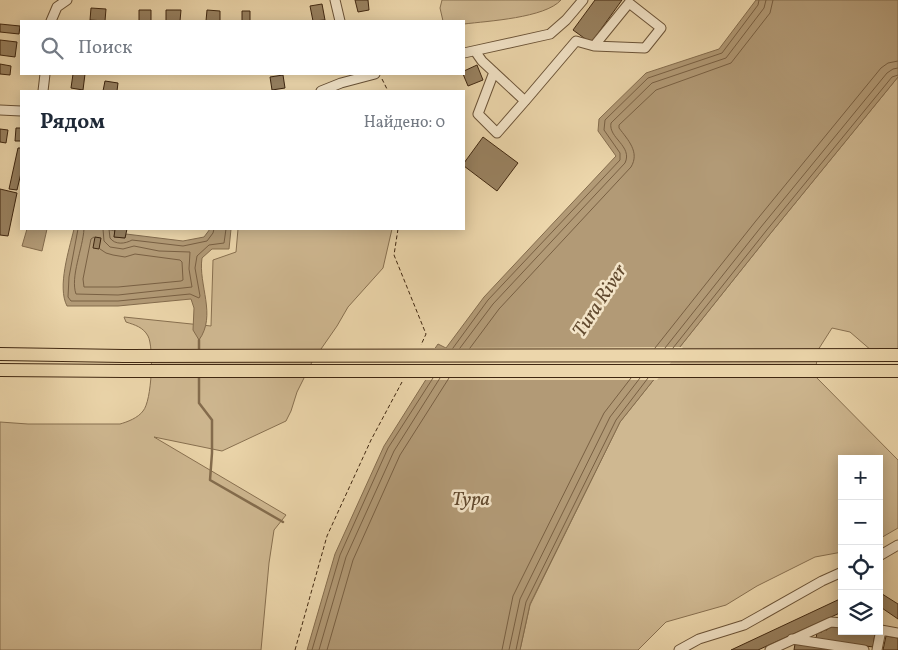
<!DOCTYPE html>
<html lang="ru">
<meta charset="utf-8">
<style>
:root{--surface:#fff;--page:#f6f6f7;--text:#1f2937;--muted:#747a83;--line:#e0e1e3}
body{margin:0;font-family:Vollkorn,serif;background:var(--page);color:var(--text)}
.controls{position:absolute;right:15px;bottom:15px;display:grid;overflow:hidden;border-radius:0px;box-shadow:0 2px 12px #0003}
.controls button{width:45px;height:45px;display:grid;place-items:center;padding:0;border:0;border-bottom:1px solid var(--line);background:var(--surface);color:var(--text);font:25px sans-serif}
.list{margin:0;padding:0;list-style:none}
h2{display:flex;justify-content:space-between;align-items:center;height:65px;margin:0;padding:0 20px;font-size:21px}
h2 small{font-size:16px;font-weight:400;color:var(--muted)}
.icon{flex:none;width:28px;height:28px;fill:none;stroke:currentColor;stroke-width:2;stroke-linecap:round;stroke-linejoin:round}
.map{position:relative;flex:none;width:898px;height:650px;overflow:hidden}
.search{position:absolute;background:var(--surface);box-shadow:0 2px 12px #0003;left:20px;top:20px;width:445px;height:55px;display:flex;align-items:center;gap:12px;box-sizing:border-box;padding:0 18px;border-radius:0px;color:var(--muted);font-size:19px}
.panel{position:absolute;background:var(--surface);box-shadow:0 2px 12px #0003;left:20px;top:90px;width:445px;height:140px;border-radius:0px}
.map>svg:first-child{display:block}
.green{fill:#cfb891;stroke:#887050}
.water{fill:#b29a76;stroke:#846c4d}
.pier{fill:#ecd6ab}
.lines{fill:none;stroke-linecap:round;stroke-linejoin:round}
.shore{stroke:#796043;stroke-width:1}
.stream{stroke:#846c4d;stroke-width:2.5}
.building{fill:#998261;stroke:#402710}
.minor-casing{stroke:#6b5337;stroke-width:11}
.highway-casing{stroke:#402710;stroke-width:14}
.path{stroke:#402710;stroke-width:1;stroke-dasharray:4 2.5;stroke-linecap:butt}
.minor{stroke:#f3e4c8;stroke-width:9}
.highway{stroke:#ecd6ab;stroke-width:12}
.highway-bridge-casing{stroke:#402710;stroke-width:14;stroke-linecap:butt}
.highway-bridge{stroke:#ecd6ab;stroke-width:12}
.labels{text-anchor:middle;stroke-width:5;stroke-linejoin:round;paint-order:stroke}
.water-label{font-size:20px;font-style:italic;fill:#624a2f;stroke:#f3e4c8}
</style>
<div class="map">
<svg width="898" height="650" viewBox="0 0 898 650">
<rect width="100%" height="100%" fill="#ecd6ab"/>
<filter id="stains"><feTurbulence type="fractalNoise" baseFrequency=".004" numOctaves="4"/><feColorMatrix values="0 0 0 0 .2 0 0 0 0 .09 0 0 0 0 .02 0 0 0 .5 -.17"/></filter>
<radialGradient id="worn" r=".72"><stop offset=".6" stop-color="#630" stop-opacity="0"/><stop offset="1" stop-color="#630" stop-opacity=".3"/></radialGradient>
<path class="green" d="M442,0H561C545,18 488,21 464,24V21H443L440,8Z
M898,77V351H872L850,332L832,328L818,350L815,376L898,460V528L879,539V459H842V552L815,557L757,586L726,605L666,622L638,650H520L530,605L620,422L770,234Z
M238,229H392L383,268L348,307L337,326L312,362L297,392L291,411L286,421L222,451L154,437L286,515L274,530L269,563L261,650H0V422L28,424H120C127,422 138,418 143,411C152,401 154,347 148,336C143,327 135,325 126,322L124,317L211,326L213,260L236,252Z"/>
<path class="water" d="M756,0H898V77L770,234L620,422L530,604L520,650H307L335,554L384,446L437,362L429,357L438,344L446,348L484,297L616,156L598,131L599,119L646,73L719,49Z
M27,229H47L42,251L22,246Z
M74,229H106L115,231L114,237L125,238L126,234L183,241L204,237L210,229H231L229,249H212L202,258C198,285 217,315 199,340L193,330L194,308L191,299L118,306H67C57,287 69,250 74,229Z"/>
<path class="pier" d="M683,347L657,380H423L434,363L428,359L427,356L433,348Z"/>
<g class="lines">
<path class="shore" d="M78,229L69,277L68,297L71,301H118L190,294L199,298L200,296L195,268L197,256L209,245L224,243L226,229
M84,229C83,248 70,277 76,294L118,295L192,287L189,269L190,252L159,251L134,246L123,249L110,247L104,241L103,229
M109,229L110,238C115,245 125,244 132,240L183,246L207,241L213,233L214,229
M94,237L91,239L83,279L84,287H118L181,281L183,280L182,262L180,260L135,254L125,257L113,255L106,253L100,249
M453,348L488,300L620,160V153L604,130L605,120L648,78L722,53L758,5L759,0
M460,348L493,304L625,163C633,146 608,138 611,123L652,83L726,58L764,8L766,0
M470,348L499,309L631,167C640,152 628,140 619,128V125L656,90L731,63L770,13L773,0
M655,348L755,222L881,68L888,63L898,61
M665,348L761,227L887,73L893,69L898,68
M673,348L766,231L892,77L898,75
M312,650L340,555L388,448L433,378
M319,650L346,557L394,451L440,378
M327,650L353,560L400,455L449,378
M502,650L513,596L604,413L631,378
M509,650L520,599L610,417L640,378
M516,650L526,602L616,420L648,378"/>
<path class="stream" d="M199,340V351
M199,374V403L212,420V453L210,480L283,522"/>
</g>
<path class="building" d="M355,0H368L369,10L358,12Z
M595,0H622L591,43L573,30Z
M322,4L325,20L313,21L310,6Z
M91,8L106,9L105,21L90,20Z
M139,10H151V21H139Z
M166,10H181L180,21H166Z
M207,10L220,11V21H206Z
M242,11H250V21H242Z
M0,24L20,26L19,34L0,32Z
M0,40L17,42L15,57L0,55Z
M0,64L11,66L10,75L0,74Z
M477,65L483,80L468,86L463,74L464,71Z
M73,74H85L83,90L71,88Z
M283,75L285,88L272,90L270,77Z
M105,81L118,83L117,91H103Z
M16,128H21V141H15Z
M0,129L8,130L6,143L0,142Z
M483,137L518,163L497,191L464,166V163Z
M18,148H21V173L17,190L9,189Z
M0,189L17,193L8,236L0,235Z
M115,229H127L125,238L114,237Z
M95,237L101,238L99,249L93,248Z
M879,592L898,604V619L879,606Z
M842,598V612L758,650H731Z
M827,626L842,628V631L875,633L873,647L816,639L817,632H822V629L827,630Z
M886,636L898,638V650H883Z
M795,644L837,650H794Z"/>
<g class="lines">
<g class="minor-casing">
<path id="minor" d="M335,0L340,21
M51,21L57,7L67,0
M475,51L482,61L525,101L576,41L594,46L645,48L661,28L629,3L594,46
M464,53L550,34L566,20L583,0
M494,72L478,114L497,133L525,101
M43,91L45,74
M321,91L341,83L375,74
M0,110L21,111
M879,556L898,545
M881,630L898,633
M792,639L864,650
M679,650L699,639L744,625L822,581L842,572
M770,650L831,622L842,623
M877,650L881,630L879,629"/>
</g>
<g class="highway-casing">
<path id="highway" d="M0,354L124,356
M0,370L124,371"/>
</g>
<path class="path" d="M382,79L388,91
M398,229L394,255L426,334L421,345
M295,650L327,536L371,440L402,382"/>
<use href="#minor" class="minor"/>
<use href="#highway" class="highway"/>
<g class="highway-bridge-casing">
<path id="highway-bridge" d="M124,356L898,355
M124,371H898"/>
</g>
<use href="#highway-bridge" class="highway-bridge"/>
</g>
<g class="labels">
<g class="water-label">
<text transform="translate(599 300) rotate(-57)" y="7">Tura River</text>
<text x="471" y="505">Тура</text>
</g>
</g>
<rect width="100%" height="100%" filter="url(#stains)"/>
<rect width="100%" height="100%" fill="url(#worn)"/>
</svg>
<div class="controls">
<button>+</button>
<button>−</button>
<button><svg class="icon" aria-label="locate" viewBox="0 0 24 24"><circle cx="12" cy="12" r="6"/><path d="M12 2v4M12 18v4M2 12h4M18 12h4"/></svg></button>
<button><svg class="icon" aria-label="layers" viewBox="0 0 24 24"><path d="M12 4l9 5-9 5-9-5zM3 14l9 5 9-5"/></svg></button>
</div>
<div class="search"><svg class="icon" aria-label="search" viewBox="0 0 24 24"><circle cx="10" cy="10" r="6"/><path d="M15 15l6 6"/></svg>Поиск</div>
<section class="panel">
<h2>Рядом<small>Найдено: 0</small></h2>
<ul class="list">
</ul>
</section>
</div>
